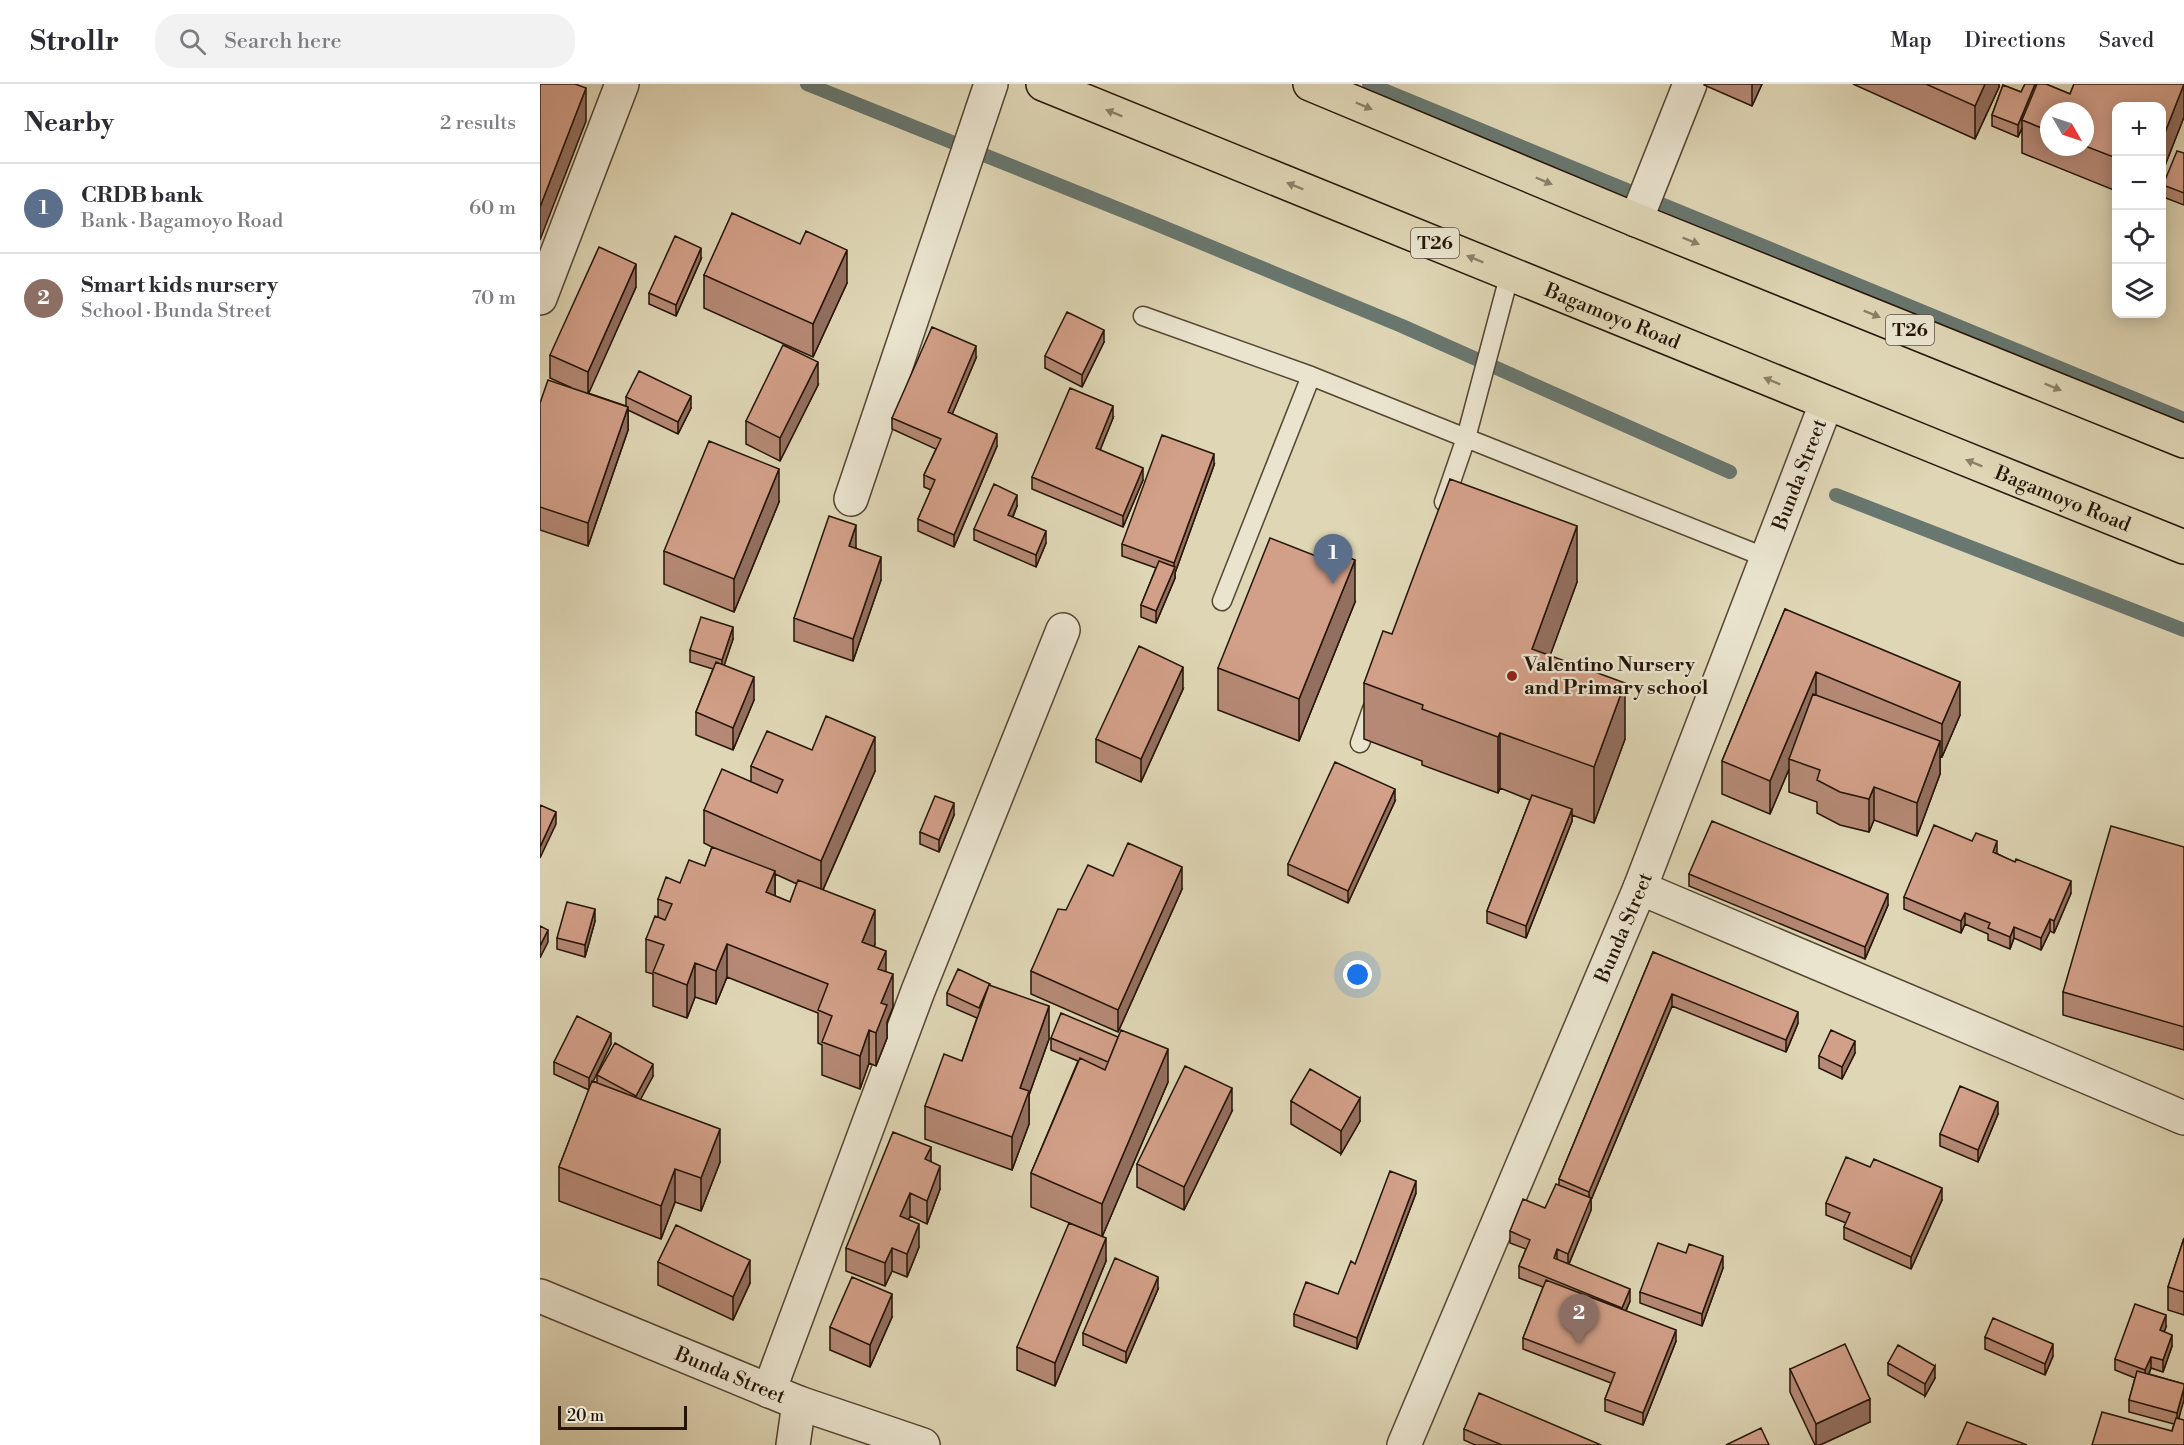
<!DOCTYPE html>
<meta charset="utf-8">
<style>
:root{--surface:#fff;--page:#f2f2f3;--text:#2b2b33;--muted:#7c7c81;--line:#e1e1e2;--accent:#1a73e8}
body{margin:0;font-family:"Libre Bodoni",serif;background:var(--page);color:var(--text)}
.controls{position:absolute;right:18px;top:18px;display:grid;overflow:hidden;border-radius:12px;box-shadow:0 3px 15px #0003}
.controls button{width:54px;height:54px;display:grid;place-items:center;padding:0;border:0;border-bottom:2px solid var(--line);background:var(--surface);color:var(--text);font:30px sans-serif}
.compass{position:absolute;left:1500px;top:18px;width:54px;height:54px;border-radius:50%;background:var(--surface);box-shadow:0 3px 15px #0003;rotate:129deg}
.scale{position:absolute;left:18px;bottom:15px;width:129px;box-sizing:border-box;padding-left:6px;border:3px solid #251507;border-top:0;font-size:16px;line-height:21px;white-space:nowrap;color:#251507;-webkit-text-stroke:4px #eae4cf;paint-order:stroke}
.you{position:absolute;left:818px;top:891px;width:21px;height:21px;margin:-15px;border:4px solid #fff;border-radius:50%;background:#1a73e8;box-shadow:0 0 0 9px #1a73e833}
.badge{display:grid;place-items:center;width:39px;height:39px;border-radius:50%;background:var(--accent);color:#fff;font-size:20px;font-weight:700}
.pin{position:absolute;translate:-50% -50px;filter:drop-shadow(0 2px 3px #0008)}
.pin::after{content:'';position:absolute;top:32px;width:21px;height:18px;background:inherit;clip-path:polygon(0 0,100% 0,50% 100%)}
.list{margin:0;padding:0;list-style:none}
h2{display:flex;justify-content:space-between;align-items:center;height:78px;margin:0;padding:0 24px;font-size:26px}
h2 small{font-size:20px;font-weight:400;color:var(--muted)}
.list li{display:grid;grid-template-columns:39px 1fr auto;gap:18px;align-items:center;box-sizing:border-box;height:90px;padding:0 24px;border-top:2px solid var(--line)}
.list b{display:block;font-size:22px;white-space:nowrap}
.list p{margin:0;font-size:20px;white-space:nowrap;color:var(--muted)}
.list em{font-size:20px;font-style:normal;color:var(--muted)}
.icon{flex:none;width:33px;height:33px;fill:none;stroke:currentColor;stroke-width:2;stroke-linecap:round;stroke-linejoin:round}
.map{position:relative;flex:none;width:1644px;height:1361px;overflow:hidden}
header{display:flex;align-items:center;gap:36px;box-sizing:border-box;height:84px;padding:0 30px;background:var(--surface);border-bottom:2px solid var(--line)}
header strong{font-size:28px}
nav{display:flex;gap:33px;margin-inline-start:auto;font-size:21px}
.search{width:420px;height:54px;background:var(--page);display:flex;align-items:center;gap:15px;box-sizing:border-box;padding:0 21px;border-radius:24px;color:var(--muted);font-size:22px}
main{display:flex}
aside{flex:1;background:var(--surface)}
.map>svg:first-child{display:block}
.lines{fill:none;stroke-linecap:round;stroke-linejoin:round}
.stream{stroke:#68776f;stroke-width:14}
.service-casing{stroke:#544532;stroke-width:21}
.minor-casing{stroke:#544532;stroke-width:36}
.trunk-casing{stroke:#251507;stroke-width:36}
.service{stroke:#eae4cf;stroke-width:18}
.minor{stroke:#eae4cf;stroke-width:33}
.trunk{stroke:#dfd6b5;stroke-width:33}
.wall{fill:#b58975;stroke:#251507;stroke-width:1.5;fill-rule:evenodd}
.shaded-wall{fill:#936f5f;stroke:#251507;stroke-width:1.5}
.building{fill:#d29f88;stroke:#251507;stroke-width:1.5}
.oneway{fill:#8b7f67}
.poi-dot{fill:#8f2418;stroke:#eae4cf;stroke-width:2}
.labels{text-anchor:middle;stroke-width:4.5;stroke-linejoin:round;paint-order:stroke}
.shield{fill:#eae4cf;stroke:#605343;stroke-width:1.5}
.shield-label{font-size:18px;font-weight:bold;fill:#251507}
.street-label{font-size:20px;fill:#251507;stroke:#eae4cf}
.poi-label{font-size:20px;font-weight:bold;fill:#251507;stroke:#eae4cf;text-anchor:start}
</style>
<header>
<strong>Strollr</strong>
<div class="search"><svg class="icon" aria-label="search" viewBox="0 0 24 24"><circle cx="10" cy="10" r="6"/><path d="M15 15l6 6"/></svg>Search here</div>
<nav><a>Map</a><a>Directions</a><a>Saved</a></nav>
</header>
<main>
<aside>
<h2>Nearby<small>2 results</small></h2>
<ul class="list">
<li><span class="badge" style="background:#5c6f8a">1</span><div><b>CRDB bank</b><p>Bank · Bagamoyo Road</p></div><em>60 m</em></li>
<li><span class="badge" style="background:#8d6e63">2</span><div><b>Smart kids nursery</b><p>School · Bunda Street</p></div><em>70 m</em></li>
</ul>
</aside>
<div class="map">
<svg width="1644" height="1361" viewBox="0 0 1644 1361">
<rect width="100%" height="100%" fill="#dfd6b5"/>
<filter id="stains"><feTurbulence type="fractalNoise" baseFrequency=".00333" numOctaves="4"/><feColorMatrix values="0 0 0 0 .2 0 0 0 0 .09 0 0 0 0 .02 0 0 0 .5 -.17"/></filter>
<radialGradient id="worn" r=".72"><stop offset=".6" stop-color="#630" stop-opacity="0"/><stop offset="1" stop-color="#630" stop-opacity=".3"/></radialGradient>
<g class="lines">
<path class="stream" d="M267,0L611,138L862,242L1190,388
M829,0L1644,335
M1296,411L1644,546"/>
<g class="service-casing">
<path id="service" d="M603,232L771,292L926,354L970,189
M904,418L926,354L1227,474
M682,517L771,292
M820,659L832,625"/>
</g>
<g class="minor-casing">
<g id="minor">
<path d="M1096,136L1150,0"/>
<path d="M0,214L82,0"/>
<path d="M311,415L451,0"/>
<path d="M1100,804L1644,1034"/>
<path id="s1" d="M0,1212L259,1319L383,1361"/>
<path d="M229,1307L378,907L523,546"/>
<path d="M253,1361L259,1319"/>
<path id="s2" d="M864,1361L1100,804L1286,320"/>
</g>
</g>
<g class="trunk-casing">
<g id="trunk">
<path id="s3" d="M503,0C883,154 1263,310 1644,463"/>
<path d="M770,0L1096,136L1644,357"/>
</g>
</g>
<use href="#service" class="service"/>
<use href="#minor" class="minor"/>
<use href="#trunk" class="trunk"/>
</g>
<path class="wall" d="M1164,0H1222L1212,22L1164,1Z
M1313,0H1459V3L1435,55Z
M1485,0H1496V2L1497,0H1506L1530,10L1534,0H1644V33L1622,89V22H1576V107L1482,69V44L1478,53L1452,42V31L1463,1L1481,8ZM1509,27H1545V63H1509Z
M1644,69V121L1623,113V101Z
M161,175L136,232L109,220V209Z
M164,191L307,199L273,273L164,224Z
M96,203L48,309L86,322V313L151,324L138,350L88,326V346L48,462L0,446V319L30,303L10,294V271Z
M564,258L542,303L505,284V272Z
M436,274L412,330L457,362L414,463L378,447V435L391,406L384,403V391L396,365L352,345V334Z
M278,301L240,377L206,360V337Z
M573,334L560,366L603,396L583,443L492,405V393Z
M674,381L635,489V494L616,539L601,533V521L616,484L582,472V460Z
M239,418L194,528L124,500V467Z
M477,422L473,433L506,459L496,483L434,456V445Z
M316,464L341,496L313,577L254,557V534Z
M1037,498L1010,571L1085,655L1054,739L1032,731V737L986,854L947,839V827L990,716L960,704L958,709L882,681V677L824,655V599L852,550Z
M815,518L759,657L678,626V584Z
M1245,525L1420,631L1402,673L1400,672V690L1377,752L1334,736L1329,748L1300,741L1277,729V718L1249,708V685L1230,730L1182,710V677Z
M193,555L184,581L214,616L193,666L156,651V628L173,585L150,578V566Z
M643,605L601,698L556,678V655Z
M272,666L335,687L283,806L335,860L334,863L346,888L353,923L347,938V954L336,982L329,979L320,1005L282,991V961L278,959V929L187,893L176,920L155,913L147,934L113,922V890L106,888V855L118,833V815L165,782L172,763L164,759V726L211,697V682ZM235,790L257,800L250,818L235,812Z
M855,717L808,819L748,791V780Z
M414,731L399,768L380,760V748Z
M1644,763V966L1523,931V908Z
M1456,769L1531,809L1514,849L1510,847L1501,866L1474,854L1470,865L1448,856V850L1425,840L1421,849L1364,825V813Z
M1149,790L1348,821L1325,875L1149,802Z
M642,805L578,948L491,910V887L526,826Z
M55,837L45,873L17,865V854Z
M1113,868L1258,939L1246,968L1132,922L1051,1116V1126L1029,1180L1090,1217L1086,1227L1136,1257L1103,1341L1065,1327V1315L1071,1299L983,1265V1254L1003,1203L979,1194V1182L986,1165L970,1159V1147L1005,1124L1019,1101V1095Z
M450,901L509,955L489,1011V1040L472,1086L385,1055V1022L422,977L437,934L407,921V909Z
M511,954L628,998L562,1153L566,1177L515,1302L477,1286V1263L556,1150L491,1123V1089L538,977L511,966Z
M71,960L53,997L57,999V991L113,992L100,1015L180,1078L161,1127L135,1118L121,1155L19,1117V1083L49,1006L14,990V978Z
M1315,969L1302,995L1279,984V972Z
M751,1017L820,1037L801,1070L751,1040Z
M692,1027L644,1126L597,1103V1080Z
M1458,1030L1438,1078L1400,1062V1050Z
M391,1077L400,1105L387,1140L370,1132L368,1135L379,1163L367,1193L352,1187L345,1202L306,1187V1164Z
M876,1109L817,1265L754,1242V1230L798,1210L815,1180Z
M1402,1116L1371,1185L1304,1155V1143L1306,1139L1286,1131V1119Z
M1644,1154V1231L1628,1226V1203Z
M118,1178L210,1199L193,1236L118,1201Z
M1183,1184L1162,1242L1100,1219V1208Z
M618,1205L586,1279L543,1261V1249Z
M352,1233L330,1283L290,1266V1243Z
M1626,1243L1624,1248L1632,1262L1623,1288L1611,1284L1609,1290L1644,1300L1639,1335L1632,1347L1634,1340L1589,1328V1316L1595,1294L1575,1286V1275Z
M1445,1253L1513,1272L1505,1291L1445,1265Z
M1348,1279L1395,1294L1385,1312L1348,1291Z
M1250,1285L1330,1338L1280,1361H1275L1250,1308Z
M924,1345L1061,1361H935L924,1356Z"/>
<path class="shaded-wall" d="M1212,0H1222L1212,22Z
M1445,0H1459V3L1435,55V22Z
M1495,0H1496V9L1482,36V44L1478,53V41Z
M1644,0V33L1622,89V56Z
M46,4V37L0,156V123Z
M161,164V175L136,232V221Z
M307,166V199L273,273V240Z
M96,180V203L48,311V288Z
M564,246V258L542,303V291Z
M436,262V274L408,340V328Z
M278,278V301L240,377V354Z
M151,312V324L138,350V338Z
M573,322V334L556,376V364Z
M88,323V346L48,462V439Z
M457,350V362L414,463V451Z
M674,370V381L635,489V494L616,539V527L634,485V479Z
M603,384V396L583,443V432Z
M239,385V418L194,528V495Z
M477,411V422L468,443V431Z
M316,441V464L309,485V462Z
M1037,442V498L992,621V565Z
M506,447V459L496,483V471Z
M341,473V496L313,577V555Z
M815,476V518L759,657V615Z
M193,543V555L182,588V576Z
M643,583V605L601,698V675Z
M1276,588V621L1249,675V685L1230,730V697Z
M214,593V616L193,666V644Z
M1420,598V631L1402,673V640Z
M1085,599V655L1054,739V683Z
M960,649V704L958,709V653Z
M335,653V687L281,810V777Z
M1400,657V690L1377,752V719Z
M1334,703V736L1329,748V715Z
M855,705V717L808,819V807Z
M414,719V731L399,768V756Z
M1032,725V737L986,854V842Z
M16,728V740L0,774V763Z
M1457,757V769L1453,779V768Z
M642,783V805L578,948V926Z
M235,787V820L226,808Z
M1531,797V809L1514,849V837Z
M1348,810V821L1325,875V863Z
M55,825V837L45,873V861Z
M335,826V860L322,891V858Z
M1425,829V840L1421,849V837Z
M1510,835V847L1501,866V854Z
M1474,843V854L1470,865V853Z
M8,846V858L0,874V862Z
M187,860V893L176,920V887Z
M346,867V900L338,885Z
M155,879V913L147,934V901Z
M353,890V923L347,938V954L336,982V949L341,919Z
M1132,910V922L1051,1116V1126L1028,1182V1170L1049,1117V1108Z
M509,922V955L489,1011V1040L472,1086V1053L480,1004Z
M1258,928V939L1246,968V956Z
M329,946V979L320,1005V972Z
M71,949V960L49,1006V994Z
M1315,957V969L1302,995V983Z
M628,965V998L562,1153V1120Z
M113,980V992L96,1024V1012Z
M692,1004V1027L644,1126V1103Z
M820,1014V1037L801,1070V1047Z
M1458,1018V1030L1438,1078V1066Z
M180,1045V1078L161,1127V1094Z
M391,1063V1086L385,1075Z
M400,1082V1105L387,1140V1117Z
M135,1085V1118L121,1155V1122Z
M876,1097V1109L817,1265V1254Z
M1402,1104V1116L1371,1185V1173Z
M370,1109V1132L360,1155V1132Z
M379,1140V1163L367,1193V1170Z
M566,1154V1177L515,1302V1279Z
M352,1164V1187L345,1202V1179Z
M1017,1165V1177L1014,1174Z
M1183,1172V1184L1162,1242V1230Z
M210,1176V1199L193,1236V1213Z
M618,1193V1205L586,1279V1268Z
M1090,1205V1217L1082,1235V1224Z
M352,1210V1233L330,1283V1261Z
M1626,1231V1243L1620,1258V1246Z
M1136,1246V1257L1103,1341V1329Z
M1632,1251V1262L1623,1288V1276Z
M1513,1260V1272L1505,1291V1280Z
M1611,1273V1284L1605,1298V1286Z
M1395,1282V1294L1385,1312V1300Z
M1644,1304V1316L1637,1340V1329Z
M1330,1315V1338L1280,1361H1276V1340Z"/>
<path class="building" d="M0,0H35L46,4L0,123Z
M1386,0H1445L1435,22Z
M1485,0H1495L1478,41L1452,31L1463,1L1481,8Z
M1497,0H1506L1530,10L1534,0H1644L1622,56V22H1576V74L1545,62V27H1509V47L1482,36Z
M1637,67L1644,69V109L1623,101Z
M192,129L260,160L266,147L307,166L273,240L164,191Z
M135,152L161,164L136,221L109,209Z
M59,163L96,180L48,288L10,271Z
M527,228L564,246L542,291L505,272Z
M392,243L436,262L408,328L457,350L414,451L378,435L395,396L384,391L401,355L352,334Z
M243,261L278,278L240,354L206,337Z
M99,287L151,312L138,338L86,313Z
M8,296L88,323L48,439L0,423V319Z
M530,304L573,322L556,364L603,384L583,432L492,393Z
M622,351L674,370L634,479L582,460Z
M169,357L239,385L194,495L124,467Z
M910,395L1037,442L992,565L1085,599L1054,683L960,649L958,653L882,625L883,621L824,599L843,547L852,550Z
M454,400L477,411L468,431L506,447L496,471L434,445Z
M289,432L316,441L309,462L341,473L313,555L254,534Z
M730,454L781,474L784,464L815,476L759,615L678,584Z
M619,477L635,483L616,527L601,521Z
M1245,525L1420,598L1402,640L1276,588L1230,697L1182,677Z
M161,533L193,543L182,576L150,566Z
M599,562L643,583L601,675L556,655Z
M176,578L214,593L193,644L156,628Z
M1273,610L1400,657L1377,719L1334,703L1329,715L1300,708L1277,696L1280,686L1249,675Z
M286,632L335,653L281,777L164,726L182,685L237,709L243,696L211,682L227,647L272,666Z
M795,678L855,705L808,807L748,780Z
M992,711L1032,725L986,842L947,827Z
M395,712L414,719L399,756L380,748Z
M0,721L16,728L0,763Z
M1172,737L1348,810L1325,863L1149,790Z
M1394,741L1432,757L1436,749L1457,757L1453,768L1475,778L1476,775L1531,797L1514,837L1510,835L1501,854L1474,843L1470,853L1448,844L1450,839L1425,829L1421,837L1364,813Z
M1571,742L1644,763V943L1523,908Z
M588,759L642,783L578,926L491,887L518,825L526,826L548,781L573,792Z
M172,763L235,787L226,808L250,818L258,796L335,826L322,858L346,867L338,885L353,890L341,919L347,921L336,949L329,946L320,972L282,958L292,932L278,926L288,900L187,860L176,887L155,879L147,901L113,888L124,861L106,855L115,832L125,836L132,820L118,815L126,793L140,799L149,776L165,782Z
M27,818L55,825L45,861L17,854Z
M0,842L8,846L0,862Z
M1113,868L1258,928L1246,956L1132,910L1049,1108L1019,1095Z
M418,885L450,900L449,901L439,924L407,909Z
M449,901L509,922L480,1004L489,1007L472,1053L385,1022L404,970L422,977Z
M521,929L578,953L568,978L511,954Z
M37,932L71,949L49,994L14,978Z
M581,946L628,965L562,1120L491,1089L540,974L565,986Z
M1291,946L1315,957L1302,983L1279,972Z
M75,959L113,980L96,1012L57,991Z
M645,982L692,1004L644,1103L597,1080Z
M770,985L820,1014L801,1047L751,1017Z
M52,997L180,1045L161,1094L135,1085L121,1122L19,1083Z
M1420,1002L1458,1018L1438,1066L1400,1050Z
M353,1048L391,1063L385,1075L400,1082L387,1117L370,1109L360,1132L379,1140L367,1170L352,1164L345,1179L306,1164Z
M1306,1073L1330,1083L1334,1075L1402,1104L1371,1173L1304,1143L1310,1129L1286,1119Z
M850,1087L876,1097L817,1254L754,1230L766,1198L798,1210L811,1177L815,1180Z
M1016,1100L1051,1114L1028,1170L1017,1165L1014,1174L1090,1205L1082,1224L979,1182L990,1156L970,1147L983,1115L1005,1124Z
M529,1139L566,1154L515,1279L477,1263Z
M136,1141L210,1176L193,1213L118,1178Z
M1644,1154V1208L1628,1203Z
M1118,1159L1146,1169L1149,1160L1183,1172L1162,1230L1100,1208Z
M575,1174L618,1193L586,1268L543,1249Z
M312,1193L352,1210L330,1261L290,1243Z
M1006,1196L1136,1246L1103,1329L1065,1315L1075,1289L983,1254Z
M1595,1220L1626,1231L1620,1246L1632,1251L1623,1276L1611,1273L1605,1286L1575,1275Z
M1453,1234L1513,1260L1505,1280L1445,1253Z
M1305,1260L1330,1315L1276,1340L1250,1285Z
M1358,1261L1395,1282L1385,1300L1348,1279Z
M1597,1287L1644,1300V1304L1637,1329L1589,1316Z
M939,1309L1061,1361H962L924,1345Z
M1562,1328L1632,1347L1636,1334L1644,1336V1361H1552Z
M1427,1338L1487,1361H1417Z
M1221,1344L1229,1361H1186Z"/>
<defs><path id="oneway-solid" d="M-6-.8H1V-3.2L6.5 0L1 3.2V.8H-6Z" transform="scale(1.5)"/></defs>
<g class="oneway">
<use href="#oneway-solid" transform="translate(824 22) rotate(23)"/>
<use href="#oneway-solid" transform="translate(574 29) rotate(-158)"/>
<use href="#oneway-solid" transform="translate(1004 97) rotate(23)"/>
<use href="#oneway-solid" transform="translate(755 102) rotate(-158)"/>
<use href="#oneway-solid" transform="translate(1151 157) rotate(22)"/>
<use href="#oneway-solid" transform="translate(935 175) rotate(-158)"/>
<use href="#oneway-solid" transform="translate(1332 230) rotate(22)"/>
<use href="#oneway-solid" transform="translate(1232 297) rotate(-158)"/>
<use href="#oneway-solid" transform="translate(1513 303) rotate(22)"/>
<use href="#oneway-solid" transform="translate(1434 379) rotate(-158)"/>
</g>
<circle class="poi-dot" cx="972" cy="592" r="6"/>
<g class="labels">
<g class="shield">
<rect x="871" y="144" width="48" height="30" rx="4.5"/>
<rect x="1346" y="231" width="48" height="30" rx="4.5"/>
</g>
<g class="shield-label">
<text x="895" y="165">T26</text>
<text x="1370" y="252">T26</text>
</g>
<g class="street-label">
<text dy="7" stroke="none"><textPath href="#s3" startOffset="615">Bagamoyo Road</textPath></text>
<text dy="7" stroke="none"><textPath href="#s2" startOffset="1048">Bunda Street</textPath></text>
<text dy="7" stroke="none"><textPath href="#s3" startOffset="1101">Bagamoyo Road</textPath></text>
<text dy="7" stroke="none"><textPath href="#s2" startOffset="562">Bunda Street</textPath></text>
<text dy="7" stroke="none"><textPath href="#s1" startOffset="206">Bunda Street</textPath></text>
</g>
<g class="poi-label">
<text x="984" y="587">Valentino Nursery<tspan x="984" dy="23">and Primary school</tspan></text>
</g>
</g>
<rect width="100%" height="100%" filter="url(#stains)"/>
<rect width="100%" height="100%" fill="url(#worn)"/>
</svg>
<div class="controls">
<button>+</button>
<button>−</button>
<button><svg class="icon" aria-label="locate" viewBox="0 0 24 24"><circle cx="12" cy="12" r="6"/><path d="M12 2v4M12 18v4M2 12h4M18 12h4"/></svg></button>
<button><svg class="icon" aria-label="layers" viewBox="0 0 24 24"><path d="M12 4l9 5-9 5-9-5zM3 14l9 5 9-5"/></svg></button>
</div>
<svg class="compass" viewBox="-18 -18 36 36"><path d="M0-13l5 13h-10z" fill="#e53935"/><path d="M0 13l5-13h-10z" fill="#7c7c81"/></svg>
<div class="scale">20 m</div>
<div class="you"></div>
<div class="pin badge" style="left:793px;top:500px;background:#5c6f8a">1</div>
<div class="pin badge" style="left:1039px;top:1260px;background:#8d6e63">2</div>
</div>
</main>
